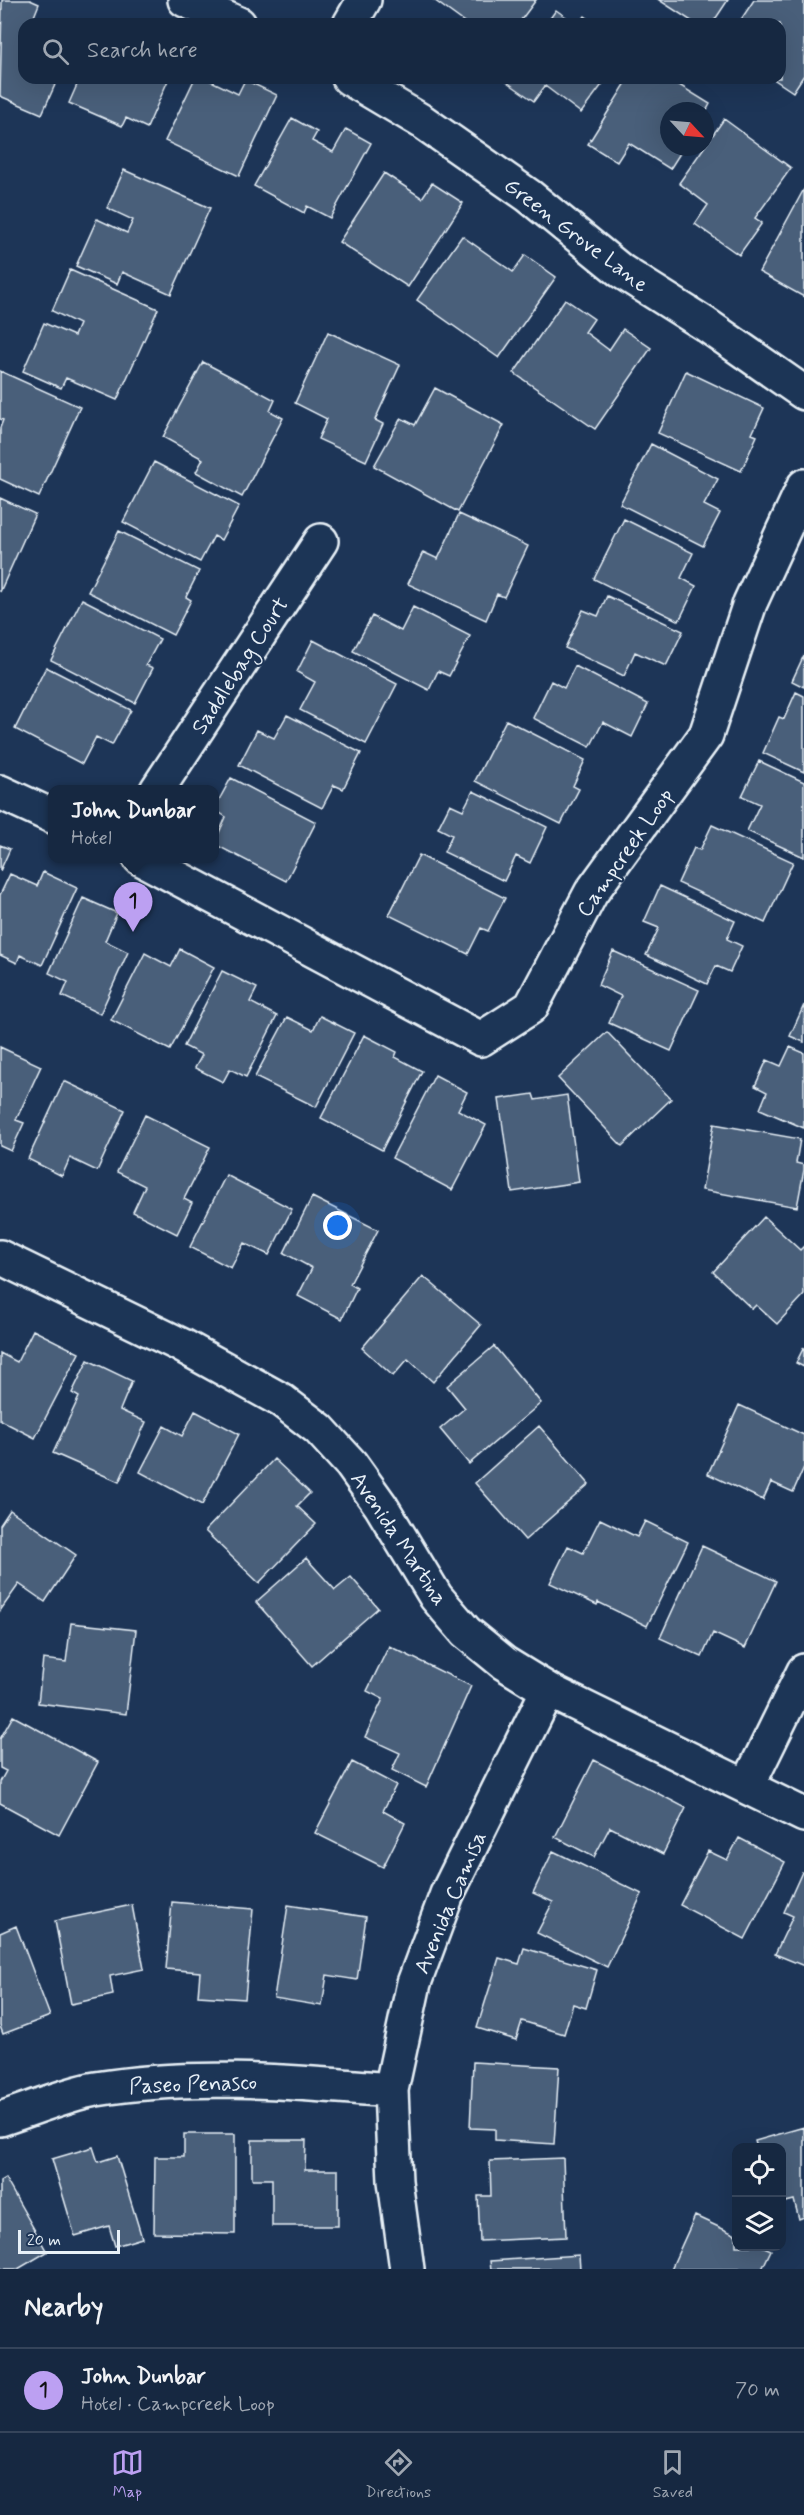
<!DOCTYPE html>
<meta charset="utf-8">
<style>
:root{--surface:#162841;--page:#1f3048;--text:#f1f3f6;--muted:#9ea6b1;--line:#35445a;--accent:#bca0f2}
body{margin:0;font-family:Mynerve,sans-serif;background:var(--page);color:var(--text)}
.controls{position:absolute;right:18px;bottom:18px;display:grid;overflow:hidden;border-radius:12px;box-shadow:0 6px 24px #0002}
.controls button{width:54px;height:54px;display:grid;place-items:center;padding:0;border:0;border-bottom:2px solid var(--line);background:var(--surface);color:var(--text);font:30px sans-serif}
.compass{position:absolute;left:660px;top:102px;width:54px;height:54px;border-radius:50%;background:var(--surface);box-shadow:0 6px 24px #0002;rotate:116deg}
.scale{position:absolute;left:18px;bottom:15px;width:102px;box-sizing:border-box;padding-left:6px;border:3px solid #e8f1f8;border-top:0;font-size:16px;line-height:21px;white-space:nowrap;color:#e8f1f8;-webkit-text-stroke:4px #1d3557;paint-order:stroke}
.you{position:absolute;left:338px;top:1226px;width:21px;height:21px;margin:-15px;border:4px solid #fff;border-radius:50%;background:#1a73e8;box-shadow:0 0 0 9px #1a73e833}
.badge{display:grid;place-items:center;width:39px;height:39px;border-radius:50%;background:var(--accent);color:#111;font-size:20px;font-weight:700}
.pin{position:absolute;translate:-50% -50px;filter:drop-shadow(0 2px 3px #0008)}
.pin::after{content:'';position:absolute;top:32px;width:21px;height:18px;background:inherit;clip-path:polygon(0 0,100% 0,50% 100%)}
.popup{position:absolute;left:48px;top:785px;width:171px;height:78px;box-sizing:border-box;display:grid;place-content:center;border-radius:12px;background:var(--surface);filter:drop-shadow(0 2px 4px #0005);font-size:20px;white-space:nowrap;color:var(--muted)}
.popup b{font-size:22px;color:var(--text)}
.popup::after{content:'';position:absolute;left:50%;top:100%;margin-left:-12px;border:12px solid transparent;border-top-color:var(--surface)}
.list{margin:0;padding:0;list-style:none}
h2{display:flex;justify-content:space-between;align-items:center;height:78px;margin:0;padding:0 24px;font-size:26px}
h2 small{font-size:20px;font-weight:400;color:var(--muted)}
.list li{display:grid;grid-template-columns:39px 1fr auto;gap:18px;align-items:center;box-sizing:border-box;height:84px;padding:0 24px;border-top:2px solid var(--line)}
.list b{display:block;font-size:22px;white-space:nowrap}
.list p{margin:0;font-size:20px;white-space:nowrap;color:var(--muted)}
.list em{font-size:20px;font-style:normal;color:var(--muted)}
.icon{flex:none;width:33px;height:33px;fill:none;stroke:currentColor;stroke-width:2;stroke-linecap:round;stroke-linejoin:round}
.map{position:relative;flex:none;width:804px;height:2269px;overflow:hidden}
.search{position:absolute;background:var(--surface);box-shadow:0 6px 24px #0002;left:18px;right:18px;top:18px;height:66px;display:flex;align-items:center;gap:15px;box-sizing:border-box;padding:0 21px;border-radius:18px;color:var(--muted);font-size:22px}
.sheet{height:162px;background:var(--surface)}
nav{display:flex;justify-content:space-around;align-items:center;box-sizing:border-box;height:84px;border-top:2px solid var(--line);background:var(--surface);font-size:16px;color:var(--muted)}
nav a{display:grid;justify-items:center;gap:3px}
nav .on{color:var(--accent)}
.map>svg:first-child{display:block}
.building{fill:#495e7a;stroke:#e8f1f8;stroke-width:1.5}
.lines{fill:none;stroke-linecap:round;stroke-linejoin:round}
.street-casing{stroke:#e8f1f8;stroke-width:38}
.street{stroke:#1d3557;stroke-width:33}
.labels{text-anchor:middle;stroke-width:4.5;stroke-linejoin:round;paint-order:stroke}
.street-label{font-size:22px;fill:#e8f1f8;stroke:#1d3557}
</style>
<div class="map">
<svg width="804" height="2269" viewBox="0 0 804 2269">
<rect width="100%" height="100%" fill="#1d3557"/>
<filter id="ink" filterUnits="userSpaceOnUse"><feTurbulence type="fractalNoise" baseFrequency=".0167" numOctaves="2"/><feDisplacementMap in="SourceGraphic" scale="12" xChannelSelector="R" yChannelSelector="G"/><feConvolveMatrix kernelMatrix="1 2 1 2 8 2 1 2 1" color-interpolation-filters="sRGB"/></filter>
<g filter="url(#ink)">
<path class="building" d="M2,0H30L39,4L31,24H24V78H58L42,114L0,96Z
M434,0H536L518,24H467Z
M659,0H728L712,24H696Z
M754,0H804V75L793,92L772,78H780V24H738Z
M556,10L576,24H546Z
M585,16L596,24H579Z
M80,78H169L147,128L126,118L122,126L69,103Z
M195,78H205L238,94L245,80L277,95L239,176L165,141Z
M506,78H607L581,113L545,86L534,101L504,80Z
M629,78H668L710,104L705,113V111H669V147H684L670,169L629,143L617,162L588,144Z
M292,118L317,132L312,141L333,152L346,129L371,143L330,218L307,206L304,213L254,186Z
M724,119L791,168L755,218L762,223L739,255L695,224L708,205L679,183Z
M124,170L210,208L171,294L122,272L117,284L76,266L97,219L127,233L133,220L107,208Z
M384,173L422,198L432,183L463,203L408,287L339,242Z
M804,189V297L759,272Z
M462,236L513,272L525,255L556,277L499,358L417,300Z
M70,270L158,309L117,400L66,378L61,388L23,371L44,323L74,336L79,324L52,311Z
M565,299L594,319L585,332L609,350L623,329L651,348L595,429L514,373Z
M328,332L400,365L375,420L383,424L366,461L318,439L327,419L295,403Z
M203,362L275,400L270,411L283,418L242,497L196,472L203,459L163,437Z
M0,371L80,407L39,497L0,479V428L3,420L0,419Z
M686,371L764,408L752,434L757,436L741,471L658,433Z
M435,388L504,425L458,512L374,466L401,418L415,425Z
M651,444L718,479L704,505L720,513L703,546L620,504Z
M154,462L239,506L221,540L214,536L200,562L123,522Z
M0,498L35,514L0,592Z
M459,514L528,546L504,597L497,594L486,620L408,584L423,552L438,559Z
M624,519L693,553L681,578L696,586L679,621L594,579Z
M119,531L199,571L186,597L191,600L173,635L88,592Z
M607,596L683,631L666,666L635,652L624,676L565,648L583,610L598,616Z
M82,599L160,639L146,665L153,668L135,703L51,660Z
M413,607L470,636L449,676L438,671L429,690L353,651L372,616L401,631Z
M313,640L397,684L366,744L300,710L315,682L297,672Z
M804,655V687L792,681Z
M575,666L648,704L632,737L603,722L590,747L533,718L551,681L564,688Z
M46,667L131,710L112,745L96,737L82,764L15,729Z
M796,692L804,696V772L763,753L779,717L784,719Z
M287,715L361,753L343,789L334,785L322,808L239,765L257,730L274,738Z
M506,720L585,760L573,786L579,789L561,824L475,781Z
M759,761L804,782V857L747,831L760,804L742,796Z
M231,778L316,822L286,881L214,844L226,817L214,809Z
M473,791L547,827L530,863L516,856L504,881L444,852L452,835L438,828L450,804L463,810Z
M712,825L793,862L765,923L678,883L694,848L700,850Z
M0,845L10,849L0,871Z
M419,855L505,898L488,931L481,928L468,954L389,915Z
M43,872L77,888L42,965L20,955L17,963L0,955V895L10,874L37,886Z
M660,886L735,921L727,939L742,946L730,972L716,966L707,984L646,955L659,928L644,922Z
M83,898L117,913L105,941L128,952L100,1014L62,996L68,982L49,973Z
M180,949L214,967L170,1050L111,1020L145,953L171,967Z
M613,951L699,990L671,1051L609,1023L621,996L598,985Z
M222,971L257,988L250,1002L277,1016L246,1077L230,1069L223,1082L195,1068L202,1055L184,1046Z
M804,1005V1042L790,1036Z
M320,1016L354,1033L316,1107L255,1077L287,1017L313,1030Z
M607,1032L671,1099L622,1146L558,1078Z
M364,1035L397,1052L395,1057L422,1071L382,1150L321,1118Z
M0,1047L41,1066L16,1120L24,1123L11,1151L0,1146Z
M790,1047L804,1053V1128L760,1109L767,1092L755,1086L767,1060L781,1066Z
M435,1075L467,1092L458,1110L486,1125L452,1190L392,1158Z
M64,1081L125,1110L97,1171L70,1158L62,1176L28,1159Z
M533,1094L535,1100L567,1095L579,1182L512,1192L499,1099Z
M145,1115L210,1147L184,1199L192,1203L177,1234L133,1212L145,1186L117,1172Z
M714,1124L800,1139L796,1163L804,1165V1170L797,1207L702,1190Z
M226,1175L292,1209L269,1255L244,1243L231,1268L190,1247Z
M312,1197L378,1230L350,1284L357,1288L342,1319L298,1296L312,1268L284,1253Z
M764,1217L800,1250L804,1246V1295L777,1324L756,1305L752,1309L713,1272Z
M423,1276L481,1325L433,1382L408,1359L393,1376L362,1348Z
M33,1330L79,1353L35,1438L0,1420V1353L17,1362Z
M494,1346L541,1403L469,1464L440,1429L465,1408L447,1386Z
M804,1347V1367L796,1363Z
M88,1360L132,1381L120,1410L146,1422L119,1482L53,1453L79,1397L72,1393Z
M739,1405L804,1435V1467L793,1492L771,1482L763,1500L708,1474Z
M195,1411L239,1434L202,1505L140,1472L164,1426L182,1436Z
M539,1426L589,1484L525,1540L475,1483Z
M274,1459L310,1493L297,1506L316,1524L259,1583L205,1531Z
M10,1510L76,1555L45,1602L19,1584L0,1611V1525Z
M600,1519L637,1537L645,1521L688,1542L647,1626L598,1602L597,1605L550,1583L568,1546L583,1553Z
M702,1546L776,1581L745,1648L713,1633L702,1657L660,1638Z
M306,1558L335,1590L351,1577L378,1608L312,1666L256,1602Z
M71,1623L136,1630L126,1714L38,1703L43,1659L66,1662Z
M389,1646L471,1686L426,1787L392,1770L400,1753L365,1737L383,1699L367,1691Z
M13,1716L98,1762L59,1835L0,1803V1782L6,1771L0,1768V1739Z
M594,1760L686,1808L663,1854L610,1827L594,1857L555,1837Z
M352,1762L396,1785L383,1811L405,1823L383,1867L315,1833Z
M739,1838L785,1862L745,1939L680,1905L708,1851L727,1860Z
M553,1851L642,1894L607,1967L537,1933L553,1902L533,1893Z
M802,1872L804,1873V1966L775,1954L793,1916L784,1912Z
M172,1902L253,1909L245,1999L198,1996L200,1972L166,1969Z
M132,1905L144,1969L110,1976L113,1995L71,2004L55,1921Z
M288,1905L366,1917L357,1980L327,1975L322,2006L274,1998Z
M16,1926L50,2016L3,2034L0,2026V1933Z
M524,1948L597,1970L586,2008L573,2004L564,2034L522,2021L516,2040L477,2028L499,1958L519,1964Z
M473,2062L559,2067L554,2144L495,2140V2129L470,2128Z
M804,2127V2217L799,2219L794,2200L782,2203V2148H757L755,2141Z
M184,2134H235V2234L154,2233L155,2157H184Z
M252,2140H306L305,2170H338V2226H272V2179H252Z
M93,2147L98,2162L117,2156L142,2238L115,2246L109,2226L75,2236L52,2159Z
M563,2158L566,2237L480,2241L478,2196H491L490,2161Z
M5,2178L47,2252L18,2269H0V2181Z
M695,2216L736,2235V2246H762L771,2250L762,2269H671Z
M579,2255L580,2269H491L490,2261Z"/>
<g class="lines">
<g class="street-casing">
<path id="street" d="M185,0L239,24
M350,24L364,0
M349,78L423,122L529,196L621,271L705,324L804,393
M157,790L321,541
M0,792L52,816
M140,858L481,1039L531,1007L591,893L706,735L750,603L804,486
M0,1257L181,1345L281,1400L319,1429L351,1464L381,1506L436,1597L466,1632L504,1663L548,1690L804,1815
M747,1787L804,1671
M0,2119C29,2110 66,2094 96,2089C194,2073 292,2082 391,2090
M407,2269L395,2181L391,2090L414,1983L447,1894L548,1690"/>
</g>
<use href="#street" class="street"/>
</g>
</g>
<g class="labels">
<g class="street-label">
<text transform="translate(577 234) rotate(37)" y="8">Green Grove Lane</text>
<text transform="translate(239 665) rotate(-57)" y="8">Saddlebag Court</text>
<text transform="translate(624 852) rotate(-55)" y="8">Campcreek Loop</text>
<text transform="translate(400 1538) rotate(56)" y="8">Avenida Martina</text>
<text transform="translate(449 1902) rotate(-67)" y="8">Avenida Camisa</text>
<text transform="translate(193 2083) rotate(-2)" y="8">Paseo Penasco</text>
</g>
</g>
</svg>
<div class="controls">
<button><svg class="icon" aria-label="locate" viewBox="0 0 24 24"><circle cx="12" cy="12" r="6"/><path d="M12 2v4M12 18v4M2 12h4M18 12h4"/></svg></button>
<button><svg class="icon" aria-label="layers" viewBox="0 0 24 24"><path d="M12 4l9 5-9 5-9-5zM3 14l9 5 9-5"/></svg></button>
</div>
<svg class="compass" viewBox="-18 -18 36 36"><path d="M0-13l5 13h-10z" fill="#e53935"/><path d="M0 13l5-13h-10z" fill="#9ea6b1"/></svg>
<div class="scale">20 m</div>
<div class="you"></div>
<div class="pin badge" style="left:133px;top:932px">1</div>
<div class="popup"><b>John Dunbar</b>Hotel</div>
<div class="search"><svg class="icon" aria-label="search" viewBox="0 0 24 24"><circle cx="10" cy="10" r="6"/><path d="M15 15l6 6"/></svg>Search here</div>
</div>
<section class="sheet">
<h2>Nearby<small></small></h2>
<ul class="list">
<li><span class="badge">1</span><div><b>John Dunbar</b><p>Hotel · Campcreek Loop</p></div><em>70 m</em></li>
</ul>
</section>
<nav>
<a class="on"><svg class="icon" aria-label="map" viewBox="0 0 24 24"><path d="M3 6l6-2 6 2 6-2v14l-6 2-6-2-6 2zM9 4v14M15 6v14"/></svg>Map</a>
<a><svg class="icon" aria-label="directions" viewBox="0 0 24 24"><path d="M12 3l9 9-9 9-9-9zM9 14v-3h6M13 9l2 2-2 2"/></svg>Directions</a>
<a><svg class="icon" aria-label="saved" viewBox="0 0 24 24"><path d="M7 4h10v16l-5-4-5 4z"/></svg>Saved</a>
</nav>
